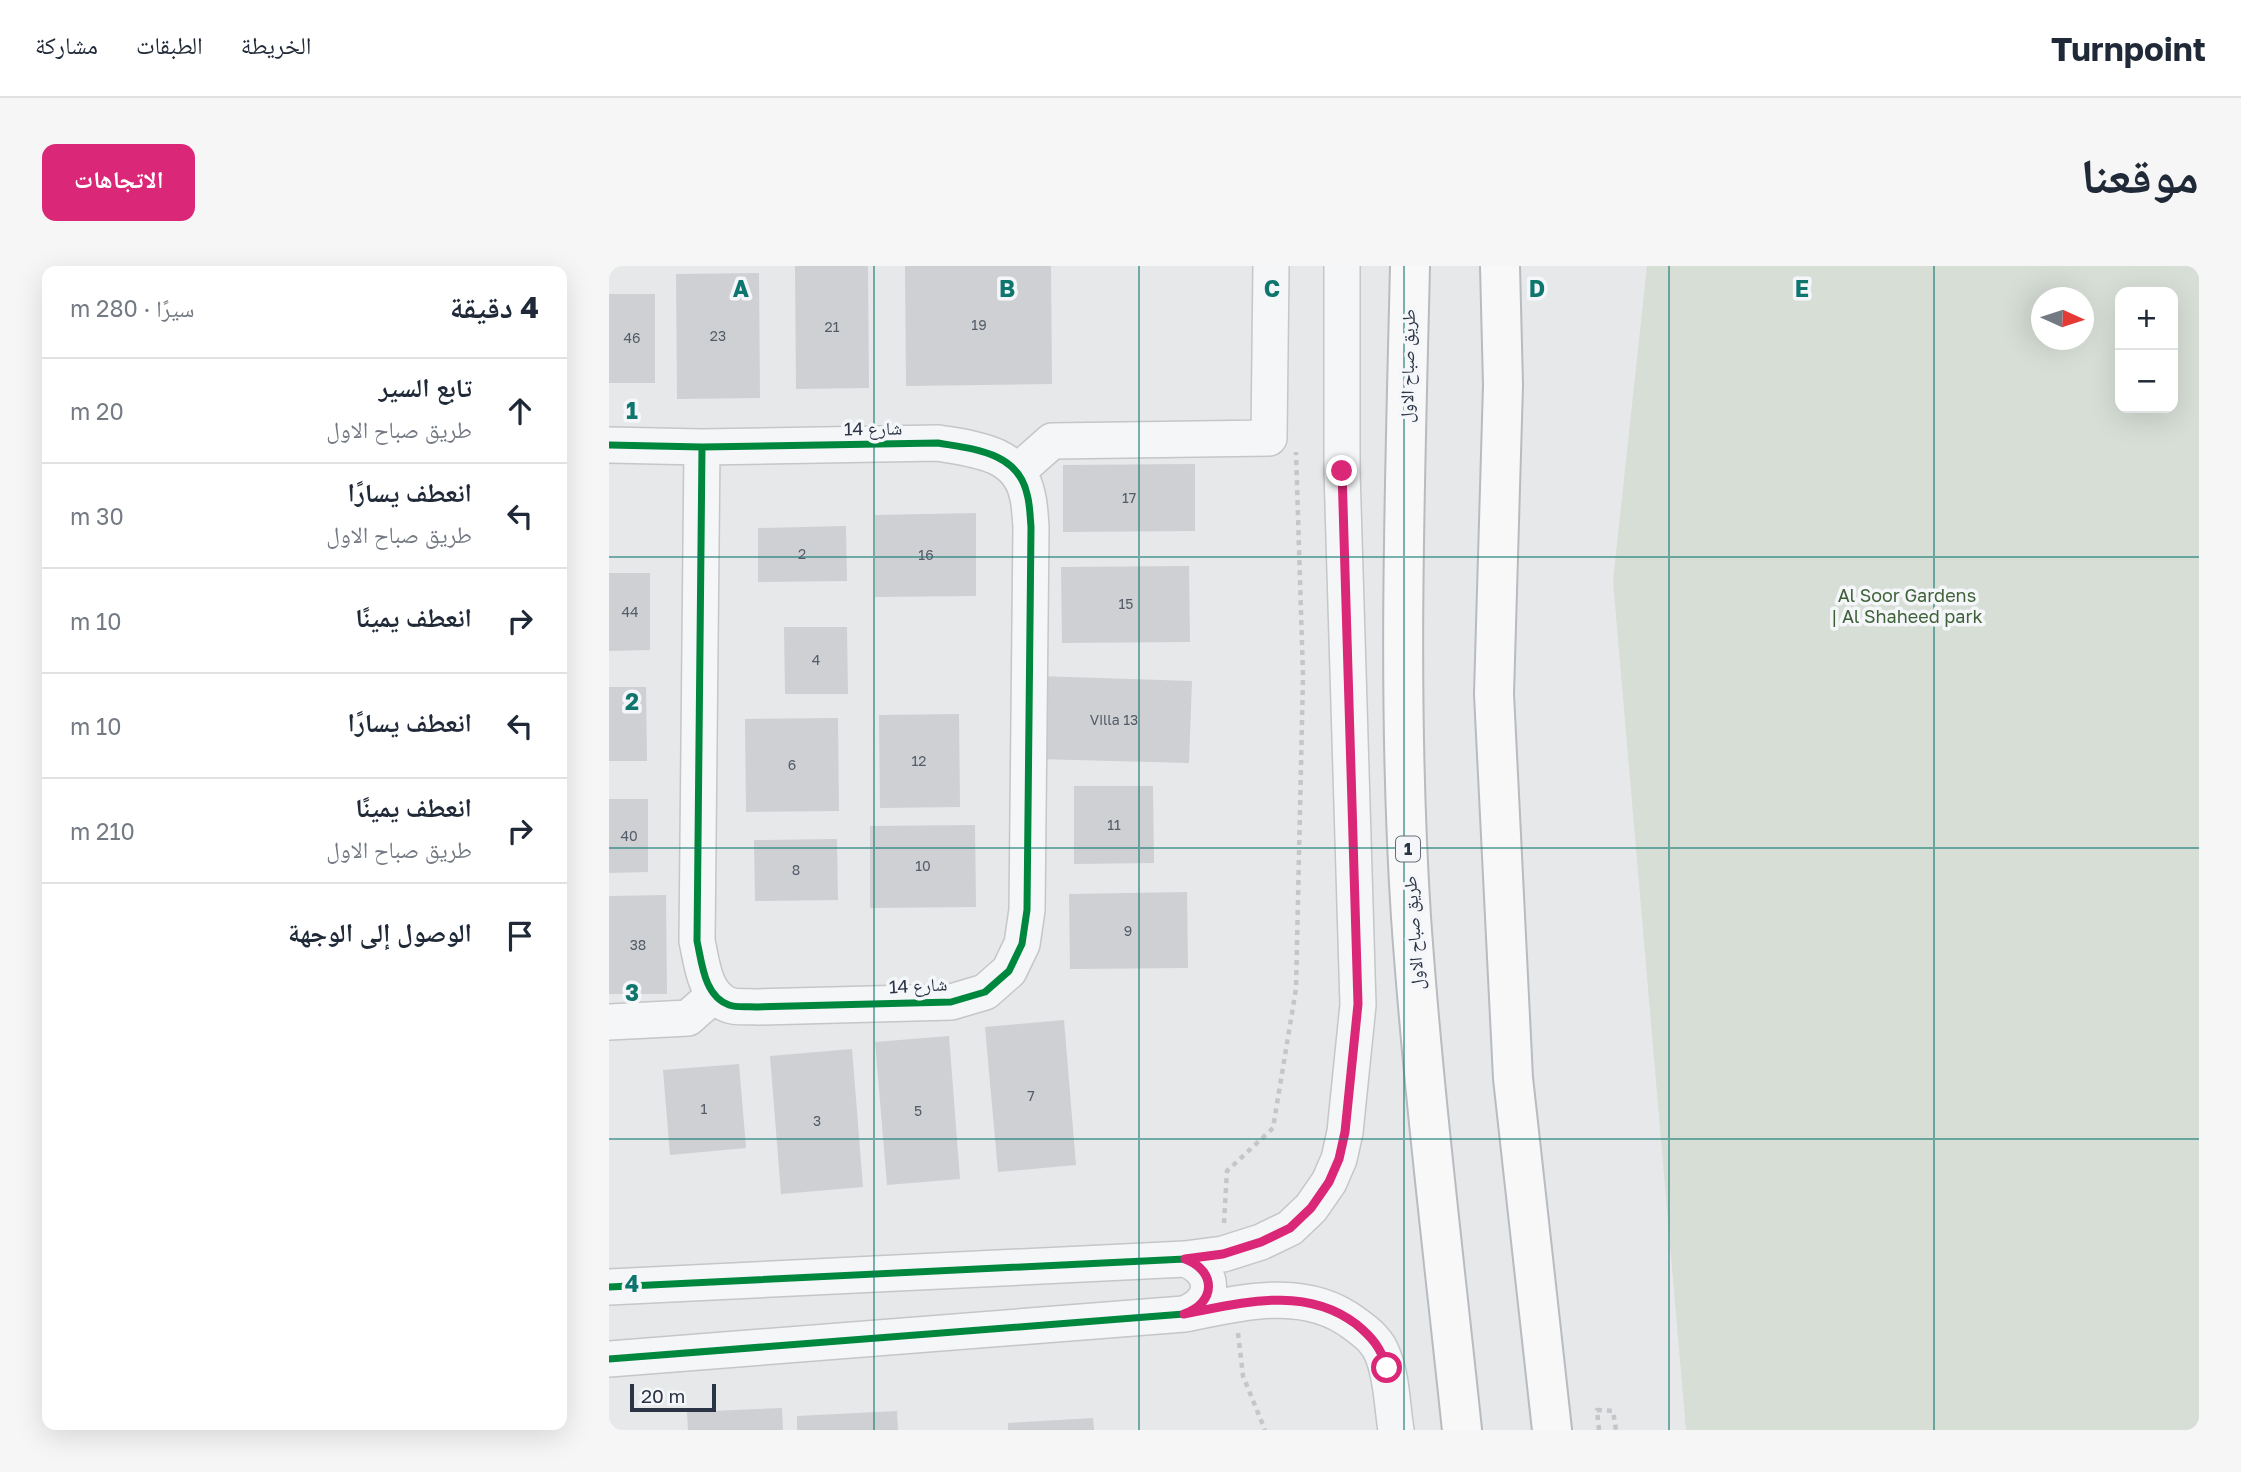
<!DOCTYPE html>
<html lang="ar">
<meta charset="utf-8">
<style>
:root{--surface:#fff;--page:#f6f6f7;--text:#1f2937;--muted:#747a83;--line:#e0e1e3;--accent:#db2777}
body{margin:0;font-family:"Golos Text","Noto Naskh Arabic",sans-serif;background:var(--page);color:var(--text);direction:rtl}
.controls{position:absolute;right:21px;top:21px;display:grid;overflow:hidden;border-radius:14px;box-shadow:0 7px 28px #0002}
.controls button{width:63px;height:63px;display:grid;place-items:center;padding:0;border:0;border-bottom:2px solid var(--line);background:var(--surface);color:var(--text);font:35px sans-serif}
.compass{position:absolute;left:1422px;top:21px;width:63px;height:63px;border-radius:50%;background:var(--surface);box-shadow:0 7px 28px #0002;rotate:93deg}
.scale{position:absolute;left:21px;bottom:18px;width:86px;box-sizing:border-box;padding-left:7px;border:4px solid #2b3445;border-top:0;font-size:19px;line-height:24px;white-space:nowrap;color:#2b3445;-webkit-text-stroke:5px #f4f6f9;paint-order:stroke}
.stop{position:absolute;width:21px;height:21px;margin:-16px;border:5px solid #db2777;border-radius:50%;background:#fff}
.stop.end{background:#db2777;border-color:#fff;box-shadow:0 2px 7px #0008}
.list{margin:0;padding:0;list-style:none}
h2{display:flex;justify-content:space-between;align-items:center;height:91px;margin:0;padding:0 28px;font-size:30px}
h2 small{font-size:23px;font-weight:400;color:var(--muted)}
.list li{display:grid;grid-template-columns:46px 1fr auto;gap:21px;align-items:center;box-sizing:border-box;height:105px;padding:0 28px;border-top:2px solid var(--line)}
.list b{display:block;font-size:26px;white-space:nowrap}
.list p{margin:0;font-size:23px;white-space:nowrap;color:var(--muted)}
.list em{font-size:23px;font-style:normal;color:var(--muted)}
.icon{flex:none;width:38px;height:38px;fill:none;stroke:currentColor;stroke-width:2;stroke-linecap:round;stroke-linejoin:round}
.map{position:relative;flex:none;width:1590px;height:1164px;overflow:hidden;direction:ltr;border-radius:14px}
header{display:flex;align-items:center;gap:42px;box-sizing:border-box;height:98px;padding:0 35px;background:var(--surface);border-bottom:2px solid var(--line)}
header strong{font-size:33px}
nav{display:flex;gap:38px;margin-inline-start:auto;font-size:24px}
.intro{display:flex;align-items:center;justify-content:space-between;box-sizing:border-box;height:168px;padding:0 42px}
h1{margin:0;font-size:49px}
.button{padding:18px 32px;border-radius:14px;background:var(--accent);color:#fff;font-size:24px;font-weight:700}
main{display:flex;gap:42px;padding:0 42px}
aside{flex:1;background:var(--surface);border-radius:14px;box-shadow:0 7px 28px #0002}
.map>svg:first-child{display:block}
.green{fill:#d6ded6;fill-rule:evenodd}
.building{fill:#ced0d3}
.lines{fill:none;stroke-linecap:round;stroke-linejoin:round}
.minor-casing{stroke:#c4c6c8;stroke-width:38}
.highway-casing{stroke:#b8bbbf;stroke-width:42}
.path{stroke:#c5c6ca;stroke-width:4.5;stroke-dasharray:5 5;stroke-linecap:butt}
.minor{stroke:#f5f6f7;stroke-width:35}
.highway{stroke:#f8f8f8;stroke-width:38}
.cycleway-casing{stroke:#f4f6f9;stroke-width:11}
.cycleway{stroke:#00873e;stroke-width:7}
.route{stroke:#db2777;stroke-width:9}
.grid{fill:none;stroke:#0f766e;stroke-width:2;stroke-opacity:0.55}
.labels{text-anchor:middle;stroke-width:7;stroke-linejoin:round;paint-order:stroke}
.number-label{font-size:14px;fill:#545c69}
.shield{fill:#f4f6f9;stroke:#676e7b;stroke-width:2}
.shield-label{font-size:16px;font-weight:bold;fill:#2b3445}
.street-label{font-size:18px;fill:#2b3445;stroke:#f4f6f9}
.park-label{font-size:18px;fill:#3f6138;stroke:#f4f6f9}
.grid-label{font-size:23px;text-anchor:middle;font-weight:bold;fill:#0f766e;stroke:#f4f6f9;stroke-width:7;stroke-linejoin:round;paint-order:stroke}
</style>
<header>
<strong>Turnpoint</strong>
<nav><a>الخريطة</a><a>الطبقات</a><a>مشاركة</a></nav>
</header>
<div class="intro"><h1>موقعنا</h1><a class="button">الاتجاهات</a></div>
<main>
<div class="map">
<svg width="1590" height="1164" viewBox="0 0 1590 1164">
<rect width="100%" height="100%" fill="#e6e8ea"/>
<path class="green" d="M1038,0H1590V1164H1077L1004,315ZM1511,26H1564V142H1511ZM1433,32H1475V74H1433Z"/>
<path class="building" d="M186,0H259L260,122L187,123Z
M296,0H442L443,118L297,120Z
M150,7L151,132L68,133L67,8Z
M0,28H46V117H0Z
M586,198V265L454,266V199Z
M367,247V330L266,331V249Z
M237,260L238,315L149,316V262Z
M580,300L581,376L453,377L452,301Z
M0,307H41V384L0,385Z
M175,361H238L239,428H176Z
M429,410L583,415L580,497L427,493Z
M0,421H37L38,495H0Z
M350,448L351,541L271,542L270,449Z
M229,452L230,545L137,546L136,453Z
M465,520H544L545,597L465,598Z
M0,533H39V606L0,607Z
M366,559L367,641L261,642V560Z
M228,573L229,634L146,635L145,574Z
M578,626L579,702L461,703L460,628Z
M57,629L58,728H0V630Z
M455,754L467,899L389,906L376,761Z
M340,770L351,913L278,919L266,776Z
M243,783L254,921L172,928L161,790Z
M130,798L137,882L61,889L54,804Z
M173,1142L174,1164H79L78,1146Z
M288,1145L289,1164H188V1150Z
M484,1152L485,1164H399V1157Z"/>
<g class="lines">
<g class="minor-casing">
<path id="minor" d="M0,179L93,181L329,177C364,183 409,186 418,228C421,238 421,250 422,261L418,644L413,678L400,705L376,726L342,736L148,741C140,740 128,742 120,739C95,730 93,697 88,675L93,181
M408,206L443,175L660,172L662,0
M0,756L79,752L105,729
M576,993L614,988L652,976L681,962L702,942L720,916L730,893L736,866L749,739L733,205V0
M0,1021L576,993C608,1005 607,1037 575,1048L0,1093
M575,1048C632,1037 696,1019 746,1058C758,1067 769,1075 774,1090C783,1112 783,1140 787,1164"/>
</g>
<g class="highway-casing">
<path id="highway" d="M801,0C796,217 788,434 802,651C814,822 835,993 853,1164
M891,0L894,119L885,428L904,812L943,1164"/>
</g>
<path class="path" d="M615,957L618,905L664,862L687,723L694,410L687,186
M629,1067L634,1110L656,1164
M990,1164L988,1144L1004,1145L1007,1164"/>
<use href="#minor" class="minor"/>
<use href="#highway" class="highway"/>
<g class="cycleway-casing">
<path id="cycleway" d="M0,179L93,181L329,177C364,183 409,186 418,228C421,238 421,250 422,261L418,644L413,678L400,705L376,726L342,736L148,741C140,740 128,742 120,739C95,730 93,697 88,675L93,181
M0,1021L576,993C608,1005 607,1037 575,1048L0,1093"/>
</g>
<use href="#cycleway" class="cycleway"/>
</g>
<g class="lines">
<path class="route" d="M733,205L749,738L736,866L730,893L720,916L702,942L681,962L652,976L614,988L576,993C608,1005 607,1037 575,1048C633,1037 696,1019 747,1058C763,1071 772,1082 778,1102"/>
</g>
<path class="grid" d="M265,0V1164M530,0V1164M795,0V1164M1060,0V1164M1325,0V1164M0,291H1590M0,582H1590M0,873H1590"/>
<g class="labels">
<g class="number-label">
<text x="370" y="64">19</text>
<text x="223" y="66">21</text>
<text x="109" y="75">23</text>
<text x="23" y="77">46</text>
<text x="520" y="237">17</text>
<text x="193" y="293">2</text>
<text x="317" y="294">16</text>
<text x="517" y="343">15</text>
<text x="21" y="351">44</text>
<text x="207" y="399">4</text>
<text x="505" y="459">Villa 13</text>
<text x="310" y="500">12</text>
<text x="183" y="504">6</text>
<text x="505" y="564">11</text>
<text x="20" y="575">40</text>
<text x="314" y="605">10</text>
<text x="187" y="609">8</text>
<text x="519" y="670">9</text>
<text x="29" y="684">38</text>
<text x="422" y="835">7</text>
<text x="95" y="848">1</text>
<text x="309" y="850">5</text>
<text x="208" y="860">3</text>
</g>
<rect class="shield" x="787" y="570.5" width="24" height="25" rx="5"/>
<g class="shield-label">
<text x="799" y="589">1</text>
</g>
<g class="street-label">
<text transform="translate(799 100) rotate(-89)" y="6">طريق صباح الاول</text>
<text transform="translate(264 163) rotate(-1)" y="6">شارع 14</text>
<text transform="translate(805 667) rotate(-94)" y="6">طريق صباح الاول</text>
<text transform="translate(309 720) rotate(-3)" y="6">شارع 14</text>
</g>
<g class="park-label">
<text x="1298" y="336">Al Soor Gardens<tspan x="1298" dy="21">| Al Shaheed park</tspan></text>
</g>
</g>
<g class="grid-label">
<text x="132" y="31">A</text>
<text x="398" y="31">B</text>
<text x="663" y="31">C</text>
<text x="928" y="31">D</text>
<text x="1193" y="31">E</text>
<text x="23" y="153">1</text>
<text x="23" y="444">2</text>
<text x="23" y="735">3</text>
<text x="23" y="1026">4</text>
</g>
</svg>
<div class="controls">
<button>+</button>
<button>−</button>
</div>
<svg class="compass" viewBox="-18 -18 36 36"><path d="M0-13l5 13h-10z" fill="#e53935"/><path d="M0 13l5-13h-10z" fill="#747a83"/></svg>
<div class="scale">20 m</div>
<div class="stop" style="left:778px;top:1102px"></div>
<div class="stop end" style="left:733px;top:205px"></div>
</div>
<aside>
<h2>4 دقيقة<small>سيرًا · 280 m</small></h2>
<ul class="list">
<li><svg class="icon" aria-label="ahead" viewBox="0 0 24 24"><path d="M12 20V5M6 11l6-6 6 6"/></svg><div><b>تابع السير</b><p>طريق صباح الاول</p></div><em>20 m</em></li>
<li><svg class="icon" aria-label="left" viewBox="0 0 24 24"><path d="M17 20v-9H6M10 6l-5 5 5 5"/></svg><div><b>انعطف يسارًا</b><p>طريق صباح الاول</p></div><em>30 m</em></li>
<li><svg class="icon" aria-label="right" viewBox="0 0 24 24"><path d="M7 20v-9h11M14 6l5 5-5 5"/></svg><div><b>انعطف يمينًا</b></div><em>10 m</em></li>
<li><svg class="icon" aria-label="left" viewBox="0 0 24 24"><path d="M17 20v-9H6M10 6l-5 5 5 5"/></svg><div><b>انعطف يسارًا</b></div><em>10 m</em></li>
<li><svg class="icon" aria-label="right" viewBox="0 0 24 24"><path d="M7 20v-9h11M14 6l5 5-5 5"/></svg><div><b>انعطف يمينًا</b><p>طريق صباح الاول</p></div><em>210 m</em></li>
<li><svg class="icon" aria-label="arrive" viewBox="0 0 24 24"><path d="M6 21V4h12l-3 4 3 4H6"/></svg><div><b>الوصول إلى الوجهة</b></div></li>
</ul>
</aside>
</main>
